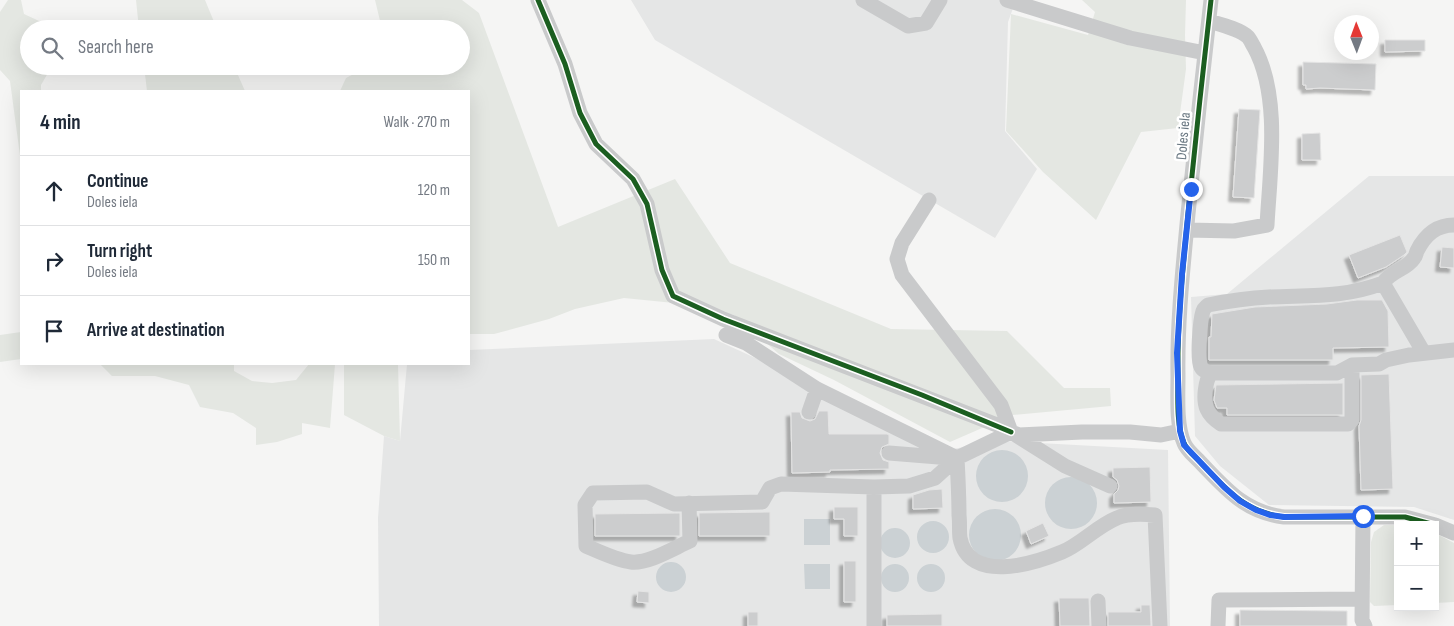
<!DOCTYPE html>
<meta charset="utf-8">
<style>
:root{--surface:#fff;--page:#f2f2f3;--text:#1f2937;--muted:#747a83;--line:#e0e1e3}
body{margin:0;font-family:"Sofia Sans Condensed",sans-serif;background:var(--page);color:var(--text)}
.controls{position:absolute;right:15px;bottom:15px;display:grid;overflow:hidden;border-radius:0px;box-shadow:0 5px 20px #0002}
.controls button{width:45px;height:45px;display:grid;place-items:center;padding:0;border:0;border-bottom:1px solid var(--line);background:var(--surface);color:var(--text);font:25px sans-serif}
.compass{position:absolute;left:1334px;top:15px;width:45px;height:45px;border-radius:50%;background:var(--surface);box-shadow:0 5px 20px #0002;rotate:359deg}
.stop{position:absolute;width:15px;height:15px;margin:-11px;border:4px solid #2563eb;border-radius:50%;background:#fff}
.stop.end{background:#2563eb;border-color:#fff;box-shadow:0 1px 5px #0008}
.list{margin:0;padding:0;list-style:none}
h2{display:flex;justify-content:space-between;align-items:center;height:65px;margin:0;padding:0 20px;font-size:21px}
h2 small{font-size:16px;font-weight:400;color:var(--muted)}
.list li{display:grid;grid-template-columns:32px 1fr auto;gap:15px;align-items:center;box-sizing:border-box;height:70px;padding:0 20px;border-top:1px solid var(--line)}
.list b{display:block;font-size:19px;white-space:nowrap}
.list p{margin:0;font-size:16px;white-space:nowrap;color:var(--muted)}
.list em{font-size:16px;font-style:normal;color:var(--muted)}
.icon{flex:none;width:28px;height:28px;fill:none;stroke:currentColor;stroke-width:2;stroke-linecap:round;stroke-linejoin:round}
.map{position:relative;flex:none;width:1454px;height:626px;overflow:hidden}
.search{position:absolute;background:var(--surface);box-shadow:0 5px 20px #0002;left:20px;top:20px;width:450px;height:55px;display:flex;align-items:center;gap:12px;box-sizing:border-box;padding:0 18px;border-radius:28px;color:var(--muted);font-size:19px}
.panel{position:absolute;background:var(--surface);box-shadow:0 5px 20px #0002;left:20px;top:90px;width:450px;height:275px;border-radius:0px}
.map>svg:first-child{display:block}
.built{fill:#e5e6e6}
.green{fill:#e4e7e2}
.water{fill:#cbd1d4}
.building{fill:#cccdce;stroke:#e4e4e4;filter:url(#shadow)}
.lines{fill:none;stroke-linecap:round;stroke-linejoin:round}
.minor{stroke:#c9cacb;stroke-width:15}
.cycleway-casing{stroke:#fff;stroke-width:8}
.cycleway{stroke:#1b5e20;stroke-width:5}
.route{stroke:#2563eb;stroke-width:6}
.labels{text-anchor:middle;stroke-width:5;stroke-linejoin:round;paint-order:stroke}
.street-label{font-size:15px;fill:#687680;stroke:#fff}
</style>
<div class="map">
<svg width="1454" height="626" viewBox="0 0 1454 626">
<defs>
<filter id="shadow"><feDropShadow dx="-4.5" dy="4.5" stdDeviation="1" flood-color="#0004"/></filter>
</defs>
<rect width="100%" height="100%" fill="#f5f5f4"/>
<path class="built" d="M631,0H1016L1008,22L1005,131L1037,169L995,238L655,40Z
M1369,176H1454V520L1414,507L1269,505L1220,466L1195,436L1191,297L1227,294Z
M714,339L952,449L1004,441L1168,450L1170,626H379L378,518L384,436L400,441L407,364H469V350Z"/>
<path class="green" d="M8,0H21L24,14L50,26L51,29H29V66H52L41,85V91H21V163L10,81L0,70V12Z
M136,0H205L217,29H139Z
M375,0H462L479,13L558,227L675,179L730,263L891,329L1007,331L1064,388H1110L1111,406L1012,415L950,442L834,380L779,354L734,315L684,304L624,298L575,309L549,319L494,334H469V91H340L346,78L369,66H461V29H382Z
M1082,0H1186L1185,35L1186,69L1178,128L1141,132L1096,220L1043,172L1006,131L1011,14L1088,35L1095,12Z
M144,66H234L245,91H147Z
M21,332V359L0,362V335Z
M100,364H234V371L252,381L272,383L296,380L309,364H335L330,428L302,423V434L277,442L256,445V428L233,413L200,407L189,385L155,376H112Z
M344,364H398L400,441L384,436L344,415Z
M1384,525H1398V605L1374,606L1370,602L1371,542L1374,532Z
M1435,533L1454,543V602L1435,603Z"/>
<path class="water" d="M976 476a26 26 0 1 1 52 0a26 26 0 1 1-52 0Z
M1045 503a26 26 0 1 1 52 0a26 26 0 1 1-52 0Z
M969 535a26 26 0 1 1 52 0a26 26 0 1 1-52 0Z
M804,519H830V545H804Z
M917 537a16 16 0 1 1 32 0a16 16 0 1 1-32 0Z
M880 543a15 15 0 1 1 30 0a15 15 0 1 1-30 0Z
M656 577a15 15 0 1 1 30 0a15 15 0 1 1-30 0Z
M917 578a14 14 0 1 1 28 0a14 14 0 1 1-28 0Z
M881 578a14 14 0 1 1 28 0a14 14 0 1 1-28 0Z
M804,564H830V589H805Z"/>
<path class="building" d="M1385,40H1425V51L1385,52Z
M1303,62L1376,64L1375,90L1320,88L1306,89V85H1303Z
M1239,109L1260,110L1254,198L1233,197Z
M1320,133L1321,160H1302V134Z
M1400,235L1407,252L1404,255L1386,267L1358,278L1349,255Z
M1442,247L1454,248V268L1440,267Z
M1357,300H1382L1388,311L1389,347L1333,348V360H1209V337H1211L1212,314L1255,307L1327,304Z
M1389,374L1393,489L1361,490L1359,426L1361,420V375Z
M1343,383V415H1227V408H1217L1214,400L1216,385Z
M819,411H828L829,434H887L889,435V444L882,447L880,453L883,460L889,462V469L830,470V472L792,473L791,412H800L802,418L810,421L815,419Z
M1150,467L1151,502L1114,503V494L1118,490L1119,486L1117,480L1113,477V468Z
M942,489L943,508L913,509V495L929,490Z
M834,507H858V536H844V519H834Z
M770,512V536H699V513Z
M680,513V536H595V514Z
M1043,523L1049,536L1031,544L1026,531Z
M844,561H856V602H844Z
M638,591L649,592V603L637,602Z
M1059,598H1089L1090,626H1060Z
M1141,605H1150L1151,626H1108V612H1141Z
M1240,610L1347,611V626H1240Z
M748,612H758V626H748Z
M942,614V626H887V615Z"/>
<g class="lines">
<path class="minor" d="M538,0L565,64L580,113L596,144L633,179L647,204L662,270L673,296L723,319L997,425L1011,432L1065,466L1110,486
M863,0L908,26L926,23L940,0
M1007,0L1130,38L1205,53
M1211,0C1203,71 1195,143 1188,214C1183,268 1177,322 1178,376C1178,396 1176,425 1184,443C1187,451 1196,457 1201,463C1227,490 1245,512 1284,517H1405L1435,525
M929,200L902,243L897,259L902,275L1001,405L1011,432
M1187,230L1234,231L1267,225C1270,170 1281,96 1254,47C1252,44 1250,39 1248,37C1240,29 1219,24 1209,21
M726,335L746,343L817,389L957,458
M1424,353L1383,283C1392,270 1406,270 1414,258C1416,256 1416,253 1417,251C1425,235 1436,225 1454,225
M1352,365V420L1348,424H1221C1215,420 1210,416 1207,409C1203,400 1205,381 1211,373H1337L1352,365L1379,364L1386,360L1409,355L1454,350
M1211,373C1207,372 1203,371 1201,367C1197,359 1200,320 1203,311C1204,308 1206,307 1208,305C1228,301 1249,298 1269,297C1309,295 1344,298 1383,283
M809,412L817,389
M889,453L951,458
M957,458C958,477 959,496 959,515C960,523 959,531 960,538C969,584 1033,564 1062,552C1080,545 1097,526 1117,518C1128,513 1143,514 1155,515L1160,626
M689,503L690,541C674,548 648,564 631,562C616,560 600,552 586,546L585,505L593,493L647,492L674,504L762,502L770,488L781,484L874,487
M1363,516L1362,620L1365,626
M1435,525L1454,533
M1098,601L1099,626
M874,626V487L909,486L935,478L957,458L1011,432L1019,435L1082,432H1130L1161,435L1180,431
M1218,626L1219,600L1362,599"/>
<g class="cycleway-casing">
<path id="cycleway" d="M538,0L565,64L580,113L596,144L633,179L647,204L662,270L673,296L723,319L922,395L1011,432
M1211,0C1203,71 1195,143 1188,214C1183,268 1177,322 1178,376C1178,396 1176,425 1184,443C1187,451 1196,457 1201,463C1227,490 1245,512 1284,517H1405L1435,525"/>
</g>
<use href="#cycleway" class="cycleway"/>
</g>
<g class="lines">
<path class="route" d="M1191,189L1182,274L1177,353L1180,431L1184,445L1224,487L1240,501L1256,510L1270,515L1284,517L1363,516"/>
</g>
<g class="labels">
<g class="street-label">
<text transform="translate(1183 136) rotate(-85)" y="5">Doles iela</text>
</g>
</g>
</svg>
<div class="controls">
<button>+</button>
<button>−</button>
</div>
<svg class="compass" viewBox="-18 -18 36 36"><path d="M0-13l5 13h-10z" fill="#e53935"/><path d="M0 13l5-13h-10z" fill="#747a83"/></svg>
<div class="stop" style="left:1363px;top:516px"></div>
<div class="stop end" style="left:1191px;top:189px"></div>
<div class="search"><svg class="icon" aria-label="search" viewBox="0 0 24 24"><circle cx="10" cy="10" r="6"/><path d="M15 15l6 6"/></svg>Search here</div>
<section class="panel">
<h2>4 min<small>Walk · 270 m</small></h2>
<ul class="list">
<li><svg class="icon" aria-label="ahead" viewBox="0 0 24 24"><path d="M12 20V5M6 11l6-6 6 6"/></svg><div><b>Continue</b><p>Doles iela</p></div><em>120 m</em></li>
<li><svg class="icon" aria-label="right" viewBox="0 0 24 24"><path d="M7 20v-9h11M14 6l5 5-5 5"/></svg><div><b>Turn right</b><p>Doles iela</p></div><em>150 m</em></li>
<li><svg class="icon" aria-label="arrive" viewBox="0 0 24 24"><path d="M6 21V4h12l-3 4 3 4H6"/></svg><div><b>Arrive at destination</b></div></li>
</ul>
</section>
</div>
